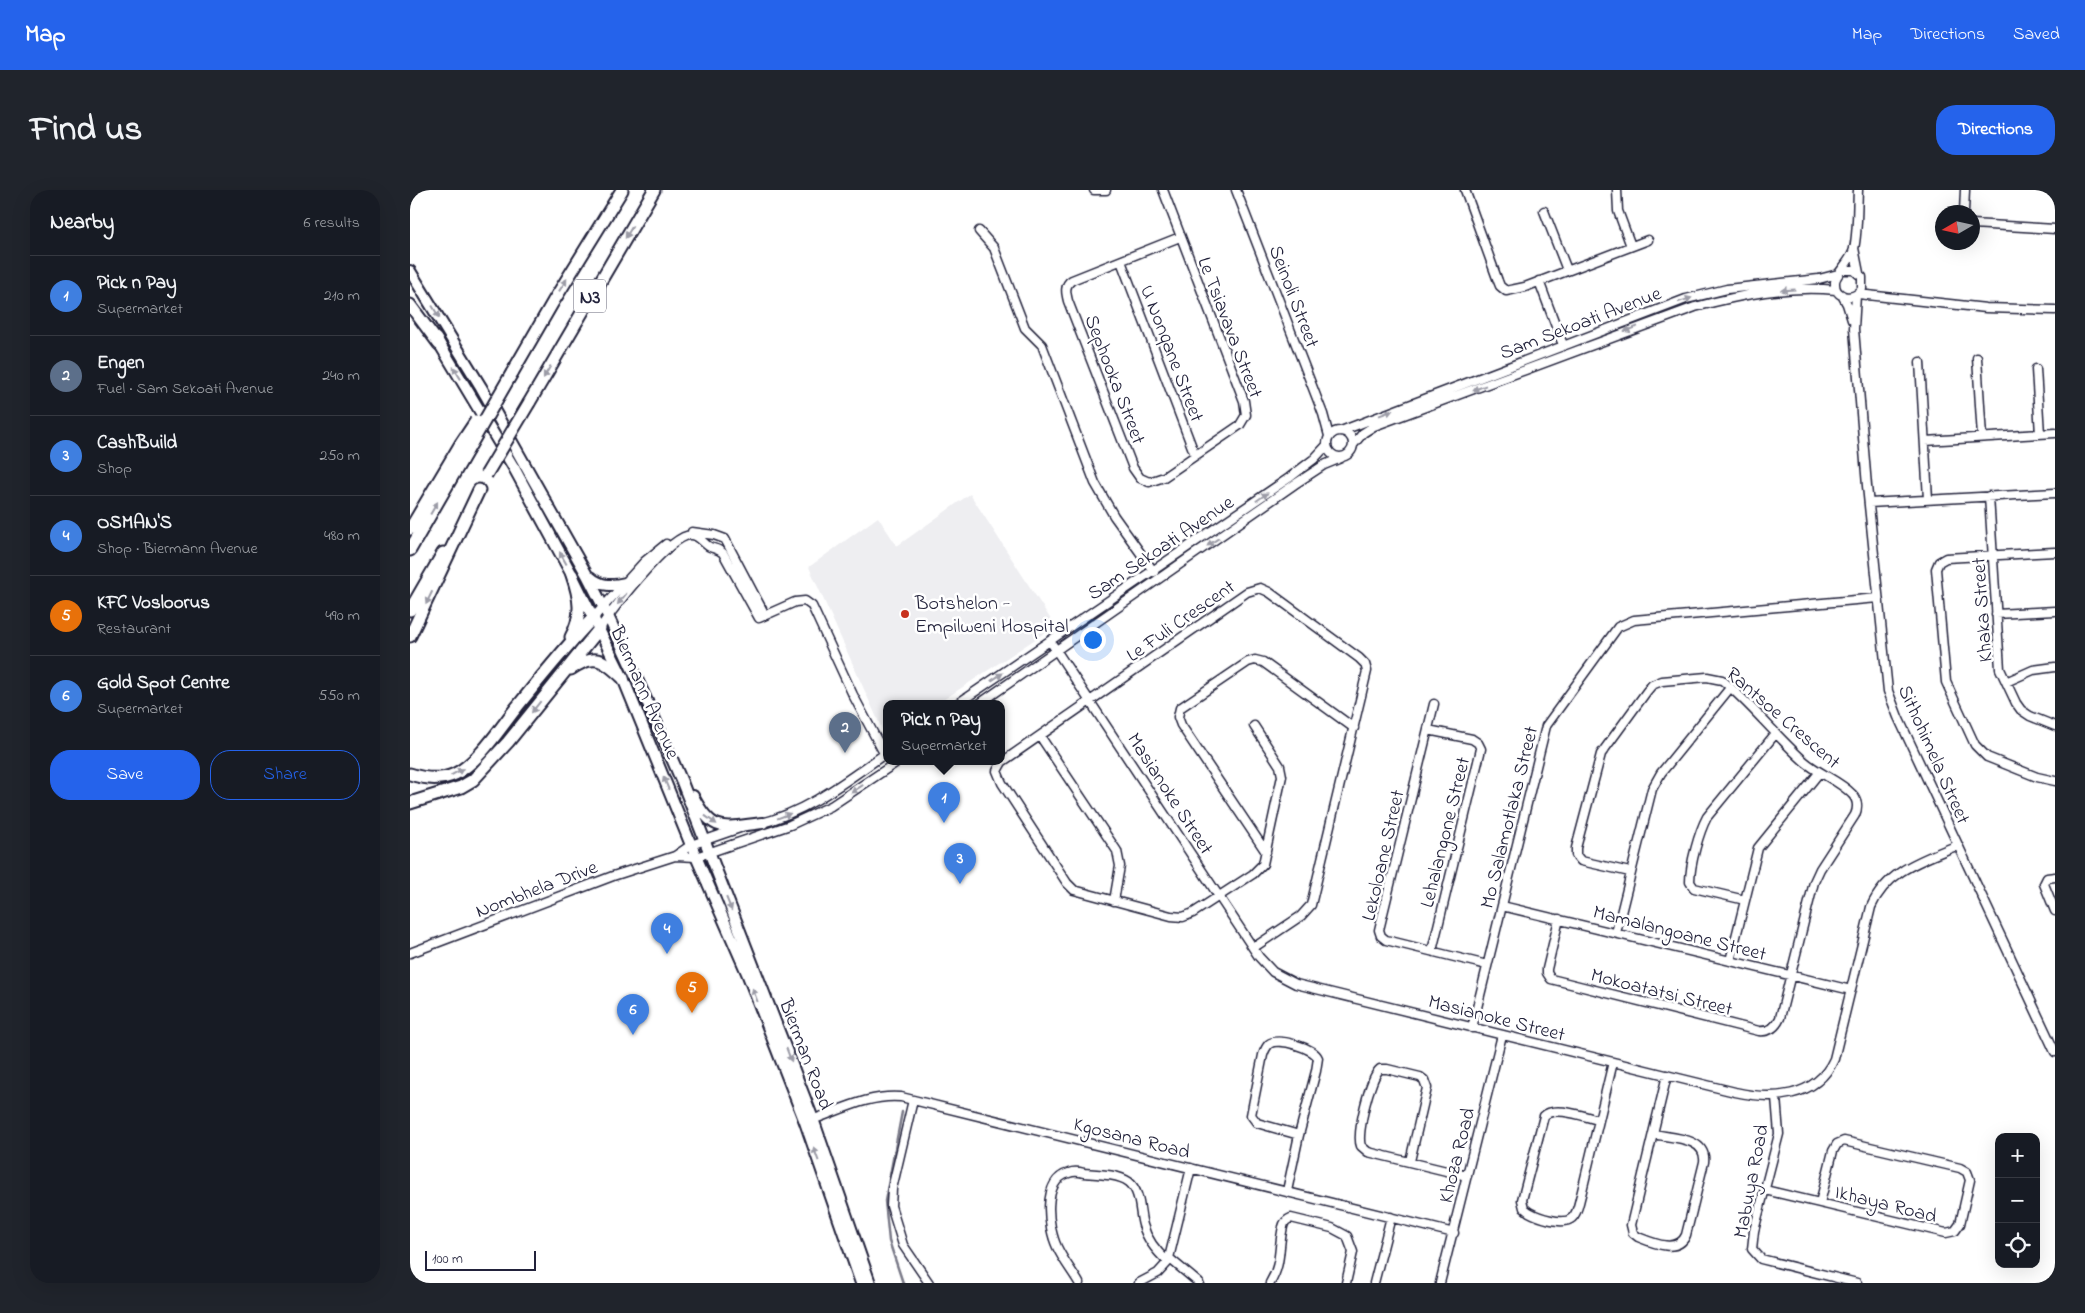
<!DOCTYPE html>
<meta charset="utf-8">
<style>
:root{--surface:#171b24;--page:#20242c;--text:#f1f3f6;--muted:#9ea1a6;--line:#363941;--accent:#2563eb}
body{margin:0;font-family:"Indie Flower",sans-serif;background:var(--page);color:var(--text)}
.controls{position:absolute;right:15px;bottom:15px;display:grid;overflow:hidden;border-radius:10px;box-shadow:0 5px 20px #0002}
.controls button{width:45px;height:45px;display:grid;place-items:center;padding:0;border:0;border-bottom:1px solid var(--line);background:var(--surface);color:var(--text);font:25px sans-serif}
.compass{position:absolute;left:1525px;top:15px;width:45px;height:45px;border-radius:50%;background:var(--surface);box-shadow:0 5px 20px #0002;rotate:261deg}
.scale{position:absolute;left:15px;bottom:12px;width:111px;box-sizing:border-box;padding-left:5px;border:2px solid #22223b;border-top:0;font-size:14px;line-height:18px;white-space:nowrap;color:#22223b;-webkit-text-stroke:4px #fff;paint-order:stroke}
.you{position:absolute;left:682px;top:449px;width:18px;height:18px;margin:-12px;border:4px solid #fff;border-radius:50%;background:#1a73e8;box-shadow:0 0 0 8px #1a73e833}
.badge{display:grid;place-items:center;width:32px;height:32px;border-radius:50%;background:var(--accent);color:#fff;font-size:16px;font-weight:700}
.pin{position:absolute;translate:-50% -41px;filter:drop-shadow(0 1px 2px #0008)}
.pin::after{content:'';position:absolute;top:26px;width:18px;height:15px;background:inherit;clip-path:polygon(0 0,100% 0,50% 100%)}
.popup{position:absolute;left:473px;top:510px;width:122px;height:65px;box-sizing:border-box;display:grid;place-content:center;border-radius:10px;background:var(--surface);filter:drop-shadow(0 1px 4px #0005);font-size:16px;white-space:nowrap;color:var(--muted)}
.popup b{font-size:19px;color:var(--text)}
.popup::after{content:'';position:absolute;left:50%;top:100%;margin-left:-10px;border:10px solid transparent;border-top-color:var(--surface)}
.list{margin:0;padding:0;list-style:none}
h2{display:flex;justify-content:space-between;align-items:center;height:65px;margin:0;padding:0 20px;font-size:21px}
h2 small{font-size:16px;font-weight:400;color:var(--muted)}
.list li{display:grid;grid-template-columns:32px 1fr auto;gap:15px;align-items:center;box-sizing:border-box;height:80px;padding:0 20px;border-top:1px solid var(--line)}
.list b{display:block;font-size:19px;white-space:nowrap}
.list p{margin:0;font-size:16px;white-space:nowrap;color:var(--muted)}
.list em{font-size:16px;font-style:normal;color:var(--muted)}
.actions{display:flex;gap:10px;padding:15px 20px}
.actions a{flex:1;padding:11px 0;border:1px solid var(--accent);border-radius:20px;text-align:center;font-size:18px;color:var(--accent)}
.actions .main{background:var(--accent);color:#fff}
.icon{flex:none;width:28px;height:28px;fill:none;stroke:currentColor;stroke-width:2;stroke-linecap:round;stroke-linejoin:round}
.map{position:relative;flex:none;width:1645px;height:1093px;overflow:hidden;border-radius:20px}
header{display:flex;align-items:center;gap:30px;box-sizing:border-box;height:70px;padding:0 25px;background:var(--accent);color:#fff}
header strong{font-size:24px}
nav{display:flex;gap:28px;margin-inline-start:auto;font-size:18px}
.intro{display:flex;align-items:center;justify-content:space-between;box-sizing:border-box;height:120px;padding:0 30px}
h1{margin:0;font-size:35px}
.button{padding:12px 22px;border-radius:20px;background:var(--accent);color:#fff;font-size:18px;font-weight:700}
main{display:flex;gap:30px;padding:0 30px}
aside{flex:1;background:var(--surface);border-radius:20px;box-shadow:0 5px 20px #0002}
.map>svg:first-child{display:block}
.built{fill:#eeeef1}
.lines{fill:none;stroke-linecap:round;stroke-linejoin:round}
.stream{stroke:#7a7a88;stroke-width:2.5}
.minor-casing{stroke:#22223b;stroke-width:11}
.major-casing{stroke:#22223b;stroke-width:14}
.highway-casing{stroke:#22223b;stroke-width:15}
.minor{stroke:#fff;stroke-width:8}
.major{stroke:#fff;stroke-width:10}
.highway{stroke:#fff;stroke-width:11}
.highway-bridge-casing{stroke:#22223b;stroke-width:15;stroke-linecap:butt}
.highway-bridge{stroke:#fff;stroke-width:11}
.oneway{fill:#9c9ca7}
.poi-dot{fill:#c8321e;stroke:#fff;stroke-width:2}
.labels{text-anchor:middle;stroke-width:5;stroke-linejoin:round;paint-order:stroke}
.shield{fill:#fff;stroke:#646476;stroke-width:1}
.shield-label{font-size:19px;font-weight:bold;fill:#22223b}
.street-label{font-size:20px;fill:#22223b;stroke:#fff}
.poi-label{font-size:20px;fill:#22223b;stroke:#fff;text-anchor:start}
</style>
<header>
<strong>Map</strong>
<nav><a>Map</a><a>Directions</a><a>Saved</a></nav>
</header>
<div class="intro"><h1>Find us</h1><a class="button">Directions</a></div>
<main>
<aside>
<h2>Nearby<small>6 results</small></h2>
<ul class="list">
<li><span class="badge" style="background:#3f7fe0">1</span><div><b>Pick n Pay</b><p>Supermarket</p></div><em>210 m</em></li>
<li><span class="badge" style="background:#5c6f8a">2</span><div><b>Engen</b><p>Fuel · Sam Sekoati Avenue</p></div><em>240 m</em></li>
<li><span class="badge" style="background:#3f7fe0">3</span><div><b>CashBuild</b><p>Shop</p></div><em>250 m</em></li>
<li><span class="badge" style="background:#3f7fe0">4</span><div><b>OSMAN'S</b><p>Shop · Biermann Avenue</p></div><em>480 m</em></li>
<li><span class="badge" style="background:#e8710a">5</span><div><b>KFC Vosloorus</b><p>Restaurant</p></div><em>490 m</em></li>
<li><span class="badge" style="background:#3f7fe0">6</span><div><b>Gold Spot Centre</b><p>Supermarket</p></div><em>550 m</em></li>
</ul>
<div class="actions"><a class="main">Save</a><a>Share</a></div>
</aside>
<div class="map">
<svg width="1645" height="1093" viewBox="0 0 1645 1093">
<rect width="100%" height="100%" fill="#fff"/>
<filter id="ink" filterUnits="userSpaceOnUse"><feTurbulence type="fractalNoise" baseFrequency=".02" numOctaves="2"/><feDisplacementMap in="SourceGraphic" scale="10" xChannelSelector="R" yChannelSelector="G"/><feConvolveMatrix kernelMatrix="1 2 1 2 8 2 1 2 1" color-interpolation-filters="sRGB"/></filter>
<g filter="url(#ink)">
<path class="built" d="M560,304L645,436L527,514H476V548L399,377L468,327L487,356Z"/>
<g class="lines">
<path class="stream" d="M492,922L475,1011L479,1051L493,1093"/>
<g class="minor-casing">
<path id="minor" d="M684,0H696
M753,0L834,211L836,225L830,235L754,287L739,292L730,288L723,278L658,111C656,103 654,95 662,90L770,47
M826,0L913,224L919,246
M1055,0L1088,91L1090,96L1096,101L1115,97L1238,50
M1207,0L1208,21L1221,56
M1134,21L1157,80
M1554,22L1555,0
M1562,34L1645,39
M569,41L584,58L615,138L632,155L685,293L704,326L744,382
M1444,58L1449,83
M711,71L785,265
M1433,80H1444L1452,87V99C1444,111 1424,109 1425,92C1425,84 1441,72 1444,59C1448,40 1447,19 1448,0
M1129,91L1153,155
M1448,104L1576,118L1645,120
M1432,105L1437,114L1442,130
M1446,105L1444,139L1457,296L1478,501L1488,527L1645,862
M1567,168L1572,247
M1510,172L1518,309
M1626,179L1630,244
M917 254a13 13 0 1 1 26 0a13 13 0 1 1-26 0Z
M931,241L1276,109L1317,99L1409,89L1428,84
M1515,251L1645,243
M943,255L953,243L964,236L1285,117C1330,105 1379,95 1426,100
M1579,306L1590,479L1606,513L1611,520L1620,526L1645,536
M1459,313L1645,303
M282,342L304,345L315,349L355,425
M1645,362L1536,368L1529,372L1526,379L1536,492L1565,555L1577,567L1627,587L1645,591
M1586,424L1645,421
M184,427L235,371L256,354
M190,438C203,419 259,345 281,345C290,345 293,354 300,357C305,359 309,359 313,363L349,428L385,412L395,411L402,416L443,505L476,567
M640,451L849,767L863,782L886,794L1325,902C1361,910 1406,909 1424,869L1461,717C1477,680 1513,670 1548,655
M1596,492L1623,480L1645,477
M547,514L879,288L904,269L917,255
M569,514L885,294L914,275L931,268
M1024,514L969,740L971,746L976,750L1077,775
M1018,540L1062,549L1068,553L1071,559L1022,761
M630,546L707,661L710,676L704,711
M348,634C397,622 436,591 476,563
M856,662L771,535L768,527L770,518L838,472L845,470L853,472L944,538
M265,666L286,667L380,635L421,616L487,572
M1645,687L1637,688L1634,694L1645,721
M1335,710L1284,698L1280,692C1280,674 1289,642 1297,627L1366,543
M1092,716L1441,800
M1149,729L1137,779V783L1141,789L1349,841C1359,842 1366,837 1370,828L1404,692L1410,679L1445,625C1448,618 1448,610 1442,604C1430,591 1409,584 1394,571C1366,546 1341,514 1312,490L1297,487L1252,491L1242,495L1237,501L1191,564L1166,658V665L1171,671L1220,682
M1206,743L1242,599L1251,583L1320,498
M843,758L891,726L901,715L957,481L955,474L949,468L859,402L850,398L837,402L592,572L587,581L592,593L657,693L664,700L761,726L773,727L783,723L843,684L853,674L872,586L870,576L844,536
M0,763L203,686L265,666L281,655L330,638
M1320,771L1348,658L1409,583
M1062,838L1136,536L1208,437L1224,430L1468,408
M1366,907L1369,944L1344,1041L1342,1059L1351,1069L1447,1093
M503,910L482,999L481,1016L493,1055L519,1093
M1189,930C1175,927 1144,915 1134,926L1112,1010L1114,1018L1119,1022C1128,1027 1153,1036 1162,1028C1168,1023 1169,1011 1171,1005L1203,872
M399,931C429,921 459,904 491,907L1044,1043
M1243,944C1261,948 1297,947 1294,972L1276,1045C1268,1064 1243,1053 1228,1047L1223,1043L1221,1035L1257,885
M1000,971L1017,898L1014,890L1010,887L977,879H970C960,887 946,944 951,956L958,962L1057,986
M1355,1000L1536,1043L1545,1041L1550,1034L1560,990L1557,982L1550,978L1434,951L1427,954L1423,961L1410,1013
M877,1001L889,945L906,881L908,868C904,858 868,847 859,854C856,857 854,862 853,865L841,925L847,933L889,945
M759,1068L789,1093
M669,1093C662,1081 653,1070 647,1057C638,1038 631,990 659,983C664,981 670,982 674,983C687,984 708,984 719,992C731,1002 729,1021 733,1035C737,1050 746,1061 758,1072
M729,1093L748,1083L758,1072L781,978
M860,1093C872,1074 868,1057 873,1037C874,1032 876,1030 881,1028L922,1038L937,1046L943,1062L936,1093
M964,1093L981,1027
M1030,1093L1092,845"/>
</g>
<g class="major-casing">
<path id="major" d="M0,81L71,197L177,385L198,426L240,518L272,592L403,929L460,1093
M26,148L104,278L162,385L213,488L281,655L337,783L395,932L451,1093
M180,387C191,397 202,396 216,393
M283,606C303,645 314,637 353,633"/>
</g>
<g class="highway-casing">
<path id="highway" d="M0,115L29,154
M102,183L143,112L212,0
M119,213L244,0
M0,339L50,255
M0,360L57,261
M0,420L33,363
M0,446L69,300
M161,447C173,425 170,408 162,385
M161,479C185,462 194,470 213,488
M0,584C15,589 30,591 45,584C69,572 90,538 107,517C132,486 156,456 184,427
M0,613L51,597L63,590L98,552L190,438"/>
</g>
<use href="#minor" class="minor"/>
<use href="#major" class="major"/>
<use href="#highway" class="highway"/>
<g class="highway-bridge-casing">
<path id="highway-bridge" d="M50,255L66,231
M57,261L102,183
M76,285L119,213"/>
</g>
<use href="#highway-bridge" class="highway-bridge"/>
</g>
<defs><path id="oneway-solid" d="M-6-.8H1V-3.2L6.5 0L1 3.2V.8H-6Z" transform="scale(1.25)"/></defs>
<g class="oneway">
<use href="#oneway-solid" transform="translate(219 42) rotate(121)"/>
<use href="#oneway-solid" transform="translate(153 95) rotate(-58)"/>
<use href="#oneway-solid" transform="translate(1378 100) rotate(176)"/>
<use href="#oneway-solid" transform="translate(1275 110) rotate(-18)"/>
<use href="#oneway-solid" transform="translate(26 122) rotate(59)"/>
<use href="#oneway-solid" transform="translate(1221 139) rotate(160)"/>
<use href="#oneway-solid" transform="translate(137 182) rotate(120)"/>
<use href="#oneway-solid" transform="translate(47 183) rotate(-122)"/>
<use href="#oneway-solid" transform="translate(1069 198) rotate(159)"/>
<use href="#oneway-solid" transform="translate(976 223) rotate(-21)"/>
<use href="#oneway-solid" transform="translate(852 307) rotate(-35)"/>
<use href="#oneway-solid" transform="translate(24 318) rotate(-60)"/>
<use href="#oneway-solid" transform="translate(803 352) rotate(146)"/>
<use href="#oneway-solid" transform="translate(153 368) rotate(-119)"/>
<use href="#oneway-solid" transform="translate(19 408) rotate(116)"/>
<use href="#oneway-solid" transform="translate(212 409) rotate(129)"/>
<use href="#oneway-solid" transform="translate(587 487) rotate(-34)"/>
<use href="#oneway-solid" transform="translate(126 517) rotate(128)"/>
<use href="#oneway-solid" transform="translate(47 582) rotate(-28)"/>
<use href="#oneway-solid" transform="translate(256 593) rotate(-112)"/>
<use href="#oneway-solid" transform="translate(447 599) rotate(146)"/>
<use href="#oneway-solid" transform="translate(374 626) rotate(-21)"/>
<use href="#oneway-solid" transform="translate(301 630) rotate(36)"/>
<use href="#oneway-solid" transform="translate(319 714) rotate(68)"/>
<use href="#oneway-solid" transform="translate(345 805) rotate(-111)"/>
<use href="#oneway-solid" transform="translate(379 865) rotate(69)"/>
<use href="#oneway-solid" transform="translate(406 964) rotate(-110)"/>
</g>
</g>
<circle class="poi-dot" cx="495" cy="424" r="5"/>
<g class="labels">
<rect class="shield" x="164" y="89.5" width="32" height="33" rx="4"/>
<g class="shield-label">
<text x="180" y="113">N3</text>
</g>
<g class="street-label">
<text transform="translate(885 106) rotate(69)" y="7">Seinoli Street</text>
<text transform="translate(1170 132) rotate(-21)" y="7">Sam Sekoati Avenue</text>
<text transform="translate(821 137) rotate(69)" y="7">Le Tsiavava Street</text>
<text transform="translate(763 163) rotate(69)" y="7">U Nonqane Street</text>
<text transform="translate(706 189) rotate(69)" y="7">Sephooka Street</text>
<text transform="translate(750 357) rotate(-34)" y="7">Sam Sekoati Avenue</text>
<text transform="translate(1571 420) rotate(-94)" y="7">Khaka Street</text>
<text transform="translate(770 430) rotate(-35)" y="7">Le Fuli Crescent</text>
<text transform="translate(236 502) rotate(66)" y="7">Biermann Avenue</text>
<text transform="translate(1374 527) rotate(41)" y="7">Rantsoe Crescent</text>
<text transform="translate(1525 564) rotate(66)" y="7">Sithohimela Street</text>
<text transform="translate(761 603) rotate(57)" y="7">Masianoke Street</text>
<text transform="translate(1098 627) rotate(-76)" y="7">Mo Salamotlaka Street</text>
<text transform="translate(1034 642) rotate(-76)" y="7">Lehalangone Street</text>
<text transform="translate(972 665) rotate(-77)" y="7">Lekoloane Street</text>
<text transform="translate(126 698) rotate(-21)" y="7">Nombhela Drive</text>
<text transform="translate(1270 742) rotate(14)" y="7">Mamalangoane Street</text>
<text transform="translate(1252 801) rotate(14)" y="7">Mokoatatsi Street</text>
<text transform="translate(1087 827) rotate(14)" y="7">Masianoke Street</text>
<text transform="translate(397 864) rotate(69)" y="7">Bierman Road</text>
<text transform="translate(722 947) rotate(14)" y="7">Kgosana Road</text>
<text transform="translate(1046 965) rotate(-76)" y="7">Khoza Road</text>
<text transform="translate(1340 991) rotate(-79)" y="7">Mabuya Road</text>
<text transform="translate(1476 1013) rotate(14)" y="7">Ikhaya Road</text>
</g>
<g class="poi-label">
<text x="505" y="419">Botshelon -<tspan x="505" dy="23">Empilweni Hospital</tspan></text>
</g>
</g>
</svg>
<div class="controls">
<button>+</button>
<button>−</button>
<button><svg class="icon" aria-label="locate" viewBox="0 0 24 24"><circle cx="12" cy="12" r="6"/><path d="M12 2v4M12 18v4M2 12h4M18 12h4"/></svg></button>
</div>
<svg class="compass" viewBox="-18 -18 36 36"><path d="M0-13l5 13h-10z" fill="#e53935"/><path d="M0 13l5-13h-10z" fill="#9ea1a6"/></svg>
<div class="scale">100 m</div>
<div class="you"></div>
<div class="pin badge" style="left:534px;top:633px;background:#3f7fe0">1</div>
<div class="popup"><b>Pick n Pay</b>Supermarket</div>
<div class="pin badge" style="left:435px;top:563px;background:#5c6f8a">2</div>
<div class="pin badge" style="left:550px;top:694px;background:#3f7fe0">3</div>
<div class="pin badge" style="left:257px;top:764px;background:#3f7fe0">4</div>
<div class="pin badge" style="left:282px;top:823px;background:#e8710a">5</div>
<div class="pin badge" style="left:223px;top:845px;background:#3f7fe0">6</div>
</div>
</main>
